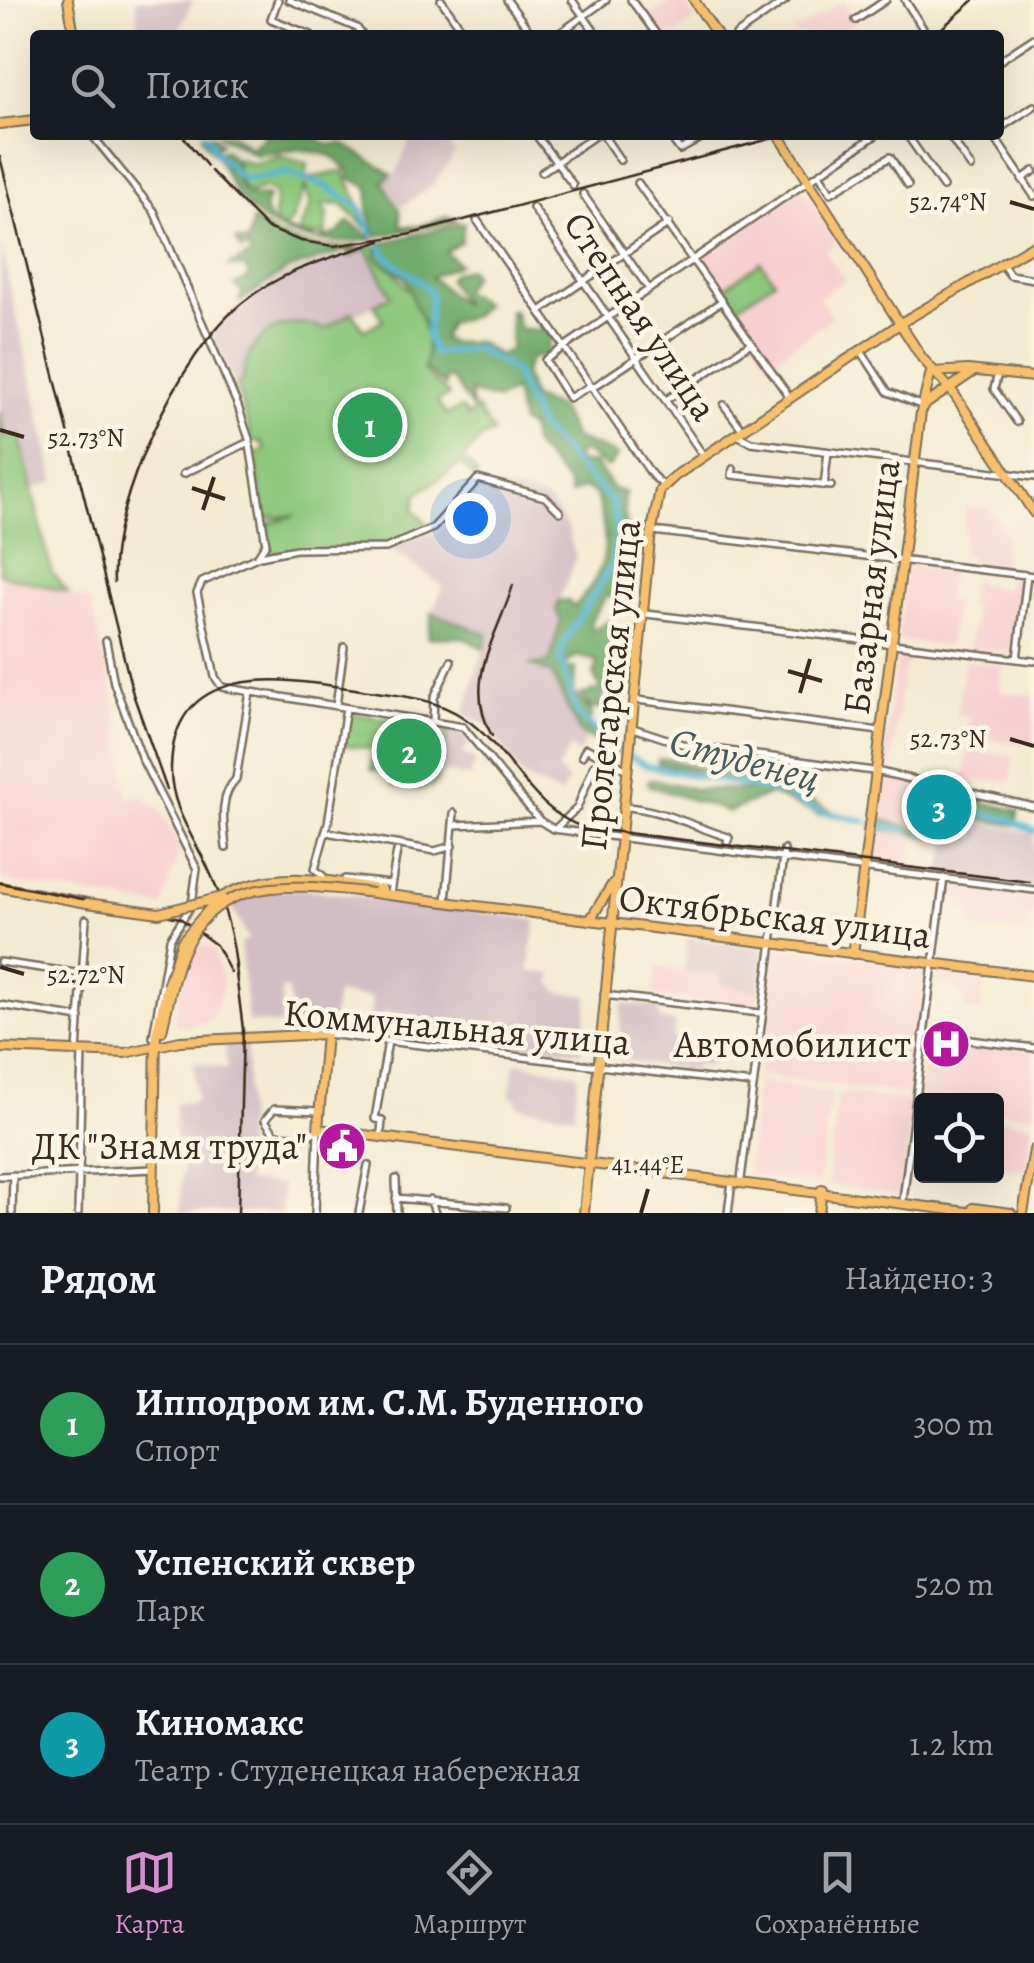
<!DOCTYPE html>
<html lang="ru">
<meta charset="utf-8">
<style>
:root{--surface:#171b24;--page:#242831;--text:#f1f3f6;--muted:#9ea1a6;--line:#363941;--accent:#d690ce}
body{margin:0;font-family:Alegreya,serif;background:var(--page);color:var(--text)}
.controls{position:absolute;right:30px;bottom:30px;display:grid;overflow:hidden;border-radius:10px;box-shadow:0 10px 40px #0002}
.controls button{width:90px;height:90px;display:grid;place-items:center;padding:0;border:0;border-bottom:2px solid var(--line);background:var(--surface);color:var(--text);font:50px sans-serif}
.you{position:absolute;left:470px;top:518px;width:35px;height:35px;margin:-25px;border:8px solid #fff;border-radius:50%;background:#1a73e8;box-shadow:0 0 0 15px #1a73e833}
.badge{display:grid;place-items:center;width:65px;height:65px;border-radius:50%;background:var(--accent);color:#fff;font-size:32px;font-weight:700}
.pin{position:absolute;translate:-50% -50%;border:5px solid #fff;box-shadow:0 2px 10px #0006}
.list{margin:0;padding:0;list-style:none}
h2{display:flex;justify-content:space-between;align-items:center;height:130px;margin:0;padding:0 40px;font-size:42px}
h2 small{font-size:32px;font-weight:400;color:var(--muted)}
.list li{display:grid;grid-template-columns:65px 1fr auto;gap:30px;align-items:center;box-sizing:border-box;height:160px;padding:0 40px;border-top:2px solid var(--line)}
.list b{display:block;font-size:38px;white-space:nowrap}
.list p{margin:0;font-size:32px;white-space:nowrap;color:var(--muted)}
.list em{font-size:32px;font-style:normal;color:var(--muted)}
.icon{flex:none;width:55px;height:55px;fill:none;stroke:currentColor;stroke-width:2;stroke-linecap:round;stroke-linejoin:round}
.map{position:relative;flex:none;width:1034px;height:1213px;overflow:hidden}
.search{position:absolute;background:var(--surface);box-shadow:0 10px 40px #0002;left:30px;right:30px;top:30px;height:110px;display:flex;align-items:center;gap:25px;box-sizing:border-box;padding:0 35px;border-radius:10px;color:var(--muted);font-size:38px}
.sheet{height:610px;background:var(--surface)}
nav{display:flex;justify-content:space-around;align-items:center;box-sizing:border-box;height:140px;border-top:2px solid var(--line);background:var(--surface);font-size:28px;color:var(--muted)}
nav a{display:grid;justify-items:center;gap:5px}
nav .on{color:var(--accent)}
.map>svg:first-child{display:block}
.built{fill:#f7cfd0}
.industrial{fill:#d2bdc5}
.green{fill:#8cc77c;stroke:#64784d;stroke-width:2.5}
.forest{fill:#71ac6c;stroke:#566b45;stroke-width:2.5}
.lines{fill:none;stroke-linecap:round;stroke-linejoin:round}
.river{stroke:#58b7d6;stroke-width:6}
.minor-casing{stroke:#7b6e5d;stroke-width:10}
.major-casing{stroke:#7b6e5d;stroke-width:12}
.minor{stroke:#fff;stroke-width:5}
.major{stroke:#f7c06c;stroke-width:8}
.rail{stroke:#3b2a1e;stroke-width:2.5}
.major-bridge-casing{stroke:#7b6e5d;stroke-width:12;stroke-linecap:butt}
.major-bridge{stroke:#f7c06c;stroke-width:8}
.ticks{fill:none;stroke:#3b2a1e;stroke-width:4}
.labels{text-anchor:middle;stroke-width:9;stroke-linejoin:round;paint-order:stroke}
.street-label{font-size:38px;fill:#3b2a1e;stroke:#fcf5e5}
.poi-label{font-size:38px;fill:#3b2a1e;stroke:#fcf5e5;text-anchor:end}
.water-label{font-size:40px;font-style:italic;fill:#455b5e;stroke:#fcf5e5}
.ticks-label{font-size:25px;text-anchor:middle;fill:#3b2a1e;stroke:#fcf5e5;stroke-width:9;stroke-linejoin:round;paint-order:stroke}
</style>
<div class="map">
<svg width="1034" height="1213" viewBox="0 0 1034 1213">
<rect width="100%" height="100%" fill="#fcf5e5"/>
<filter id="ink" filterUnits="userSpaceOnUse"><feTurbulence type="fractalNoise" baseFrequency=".01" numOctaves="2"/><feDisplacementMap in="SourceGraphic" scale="20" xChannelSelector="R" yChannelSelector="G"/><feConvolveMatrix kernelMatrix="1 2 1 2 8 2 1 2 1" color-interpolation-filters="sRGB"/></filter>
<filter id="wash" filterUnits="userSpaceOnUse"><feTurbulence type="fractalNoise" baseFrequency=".0048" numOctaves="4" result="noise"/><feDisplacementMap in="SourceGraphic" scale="40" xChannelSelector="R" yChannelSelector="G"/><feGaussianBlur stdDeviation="2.25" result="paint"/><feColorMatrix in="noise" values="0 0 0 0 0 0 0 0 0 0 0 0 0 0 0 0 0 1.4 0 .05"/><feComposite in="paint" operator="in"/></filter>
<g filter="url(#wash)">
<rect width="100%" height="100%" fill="#f3ebd1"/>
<path class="built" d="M673,0H683L696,20L674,35H662L649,16Z
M843,1L856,22L837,35H790Z
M802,187L837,241L825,251L845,281L819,298L832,317L769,364L701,257Z
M0,412L19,435L52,573L72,597L90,600L119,720L128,800L140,795L160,810L180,847L163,907L0,880Z
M966,507L989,509L1006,535L1003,565L970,561V555L962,554Z
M907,565L950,570L946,601L953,602L954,609L948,646L898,640Z
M974,574L980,584L1002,589L1007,588L1008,578L1023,580L1013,652L969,647L974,611L967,601Z
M897,652L914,654L903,672L891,768L882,767Z
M964,660L1001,665L1000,691L1034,696V745L967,737L969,716L957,715Z
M968,750L1014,756L1011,781L964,780Z
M882,776L907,781L973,797L934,827L874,817Z
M873,830L914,837L911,864L869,858Z
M947,882L1034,893V916H1026L1024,934L970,928L972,911L958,909L959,899L944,897Z
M197,944L214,950L223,987L211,1021L176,1027L173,1021L188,956Z
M773,947L927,966L911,1095L758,1075Z
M657,968L719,973L722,982L759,991L756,1009L653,995Z
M937,968L1024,980L1023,986L984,981L981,1012L965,1010L966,1003L954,985L935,983Z
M926,1037L1034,1051V1115L997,1111L996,1100L919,1102Z
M757,1082L831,1092L819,1184L747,1175Z
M838,1093L912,1102L900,1195L827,1185Z
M997,1119L1033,1123L1025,1171L997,1167Z"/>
<path class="industrial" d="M136,0H193L177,35H139Z
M412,135H439L455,153L432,186L401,207L384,180L395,175Z
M0,243L55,482L30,490L24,465L5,438L0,412Z
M374,245L407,289L325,329L287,322L271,328L257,338L242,382L236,384L211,336L235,310L286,275Z
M480,481L548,500L568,529L576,559L554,613L563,618L546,663L551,677L588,732L579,754L570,748L557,770L568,781L560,795L522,776L488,725L464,715L488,634L432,613L443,586L392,550L405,540L435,533Z
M449,729L460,731L470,742L462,753L476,761L470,778L441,771Z
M967,819L1034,834V888L939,874L950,839L939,832L950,823Z
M304,889L536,920L529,971L552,974L551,982L559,992L588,996L582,1051L392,1035V1013L384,1012L386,1028L378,1034L369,1030L372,998L336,994L331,1028L294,1025L288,990L281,988L282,1025L248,1022L240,944L248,939L230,903L261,891Z
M687,938L765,948L759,991L722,984L719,973L685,972Z
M622,1003L658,1007L660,1020L675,1022L673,1039L713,1044L710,1066L695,1065L693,1071L618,1059Z
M247,1042L246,1182L281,1185V1213H180L184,1141L175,1139V1104L196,1101L194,1062L227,1069L225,1044Z
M516,1062L578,1074L574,1115L519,1106L515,1097L509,1096Z"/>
<path class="green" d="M280,156L308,164L306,179L344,171L372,233L341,204L323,205L328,215L325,235L303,236L300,228L311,205L305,187L292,221L283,229L274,222L275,192L264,188L247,194L232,166L237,159L253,164Z
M374,245L407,288L417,284L428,353L423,370L449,395L437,402L446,415L461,408L468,416L477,409L493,433L480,439L464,458L478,475L474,478L461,464L417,494L414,510L427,524L434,525L382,547L263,553L268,544V524L296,515L265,519L254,454L265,450L261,442L252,441L236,384L242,382C248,335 279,313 325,329L352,312L364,330L383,320L374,305L391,296L366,248L350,257L348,253Z
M761,262L774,281L735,308L722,289Z
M0,412L5,438L19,435L52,573L68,592L0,574Z
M350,713L449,729L436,784L420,789L393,785L394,767L389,763L379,771L371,770L374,749L344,745Z"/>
<path class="forest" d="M202,135H212L220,144L215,148L219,153L225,150L237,163C237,178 235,189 253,197L268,196L264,209L273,226L319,240L338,233L349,222L374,239C307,249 248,232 222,166C218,155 206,150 202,135Z
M217,135H233L251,149L264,135H311L328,145L343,143L392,174L383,181L400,211L401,226L417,227L448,216L457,221L377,236L368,211L369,188L351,179L349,171L332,156L301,149L256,155Z
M253,220C285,245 320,251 359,246L287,270L239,302L242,292L235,285L250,277L246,268L228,266L251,255L249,248L241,250L236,240L248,242Z
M464,223L461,242L446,252L459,264L431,277L464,306L448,279L454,272L469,269L473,276L462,290L485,304L472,317L449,323L442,338L452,343L477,342L499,355L511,349L510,310L515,312L519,328L542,331L532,306L551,336L547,356L531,358L524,373L532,398L560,408L574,438L618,455L608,468L585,452L575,455L580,463H595L613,489L625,492C623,511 624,532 641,544L632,545L633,558L615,571L616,600L608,594L590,622L593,630L609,621L610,632L619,631L621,636L612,651L611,687L603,695L601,709L591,708L581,695L600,689L594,676L597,661L577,656L562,667L576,669L573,693L592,712L587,730L601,734L618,754L580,733L551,673L531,665L549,662L561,620L556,611L559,601L567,600L574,607C612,566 609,544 596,494L584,488L570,494L568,484L533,445L529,427L521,424L514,391L498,400L470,393L473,410L453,380L445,378V386L425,368C428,340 429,331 416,308C409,296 413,284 400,273C392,267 383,266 375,256L380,243Z
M432,613L488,634L484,649L462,637L428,638Z
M668,759L702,768L712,765L766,783C786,765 800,794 815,803C823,808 829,808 836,814L819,815L770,794L729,812L649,786L648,780L653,779L694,789L756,790L712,774L658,764V760Z
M971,799L1019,811L1015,825L965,817L931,837L873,828L880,819L925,831Z"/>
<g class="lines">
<path class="river" d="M206,135L217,155L245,180L286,173L324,185L359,207L372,233
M381,247C393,269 417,273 431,294L427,336L434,353L477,348L514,371L539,426L612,502L618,538L612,565L564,642L560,657L578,715L620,751L647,766L782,793L810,809L864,821
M872,824L908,831
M922,833L939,831L972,812L1009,819L1034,831"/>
</g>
</g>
<g filter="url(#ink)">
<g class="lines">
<g class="minor-casing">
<path id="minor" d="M278,0L271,19L311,35
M289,0L357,28L362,35
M441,0L466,35
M507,0L532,35
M572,0L597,35
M631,0L657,35
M905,0L927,35
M856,20L886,0
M557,35L606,0
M736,35L786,0
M999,61L1034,38
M999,129L1034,106
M92,135L154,211L238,406L249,439L266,544L257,557L202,582L197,593L215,677L222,687L463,727L540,821L553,829L1034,890
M536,135L573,185
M603,135L620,160
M669,135L680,150L707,135
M907,135L943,187
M949,135L971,167
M993,135L1034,196
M542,172L596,135
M819,174L831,193L890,157L908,185
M1022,179L1034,171
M638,183L790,398
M583,194L649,289
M533,208L703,455
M477,220L652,475L663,485
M1002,264L1010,275L1034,279
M540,311L669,223
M861,351L888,392L923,406
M998,373L994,389L1017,422
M590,386L569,398L545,360L876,135
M592,388L722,301
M666,400L751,343
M724,405L742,429
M737,435L751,442L1034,477
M733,469L732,475L831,486
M183,474L249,442
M824,486L828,452
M653,531L1034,576
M260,556L296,549L386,548L433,528L478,479L545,497L560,512
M646,614L1034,661
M106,641L114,683L142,759L197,869L192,904L170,939L153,1037
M1017,659L1027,575
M637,700L880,731
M336,706L344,647
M433,721L434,698L451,661
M633,728L685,745L880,772L1034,807
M582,756L586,748L627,770
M626,807C660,809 695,827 728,837L729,838L727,843L728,837
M455,825L540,821
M556,828L577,808L594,765
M326,832L435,851L452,846
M226,848C224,825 218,797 236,779L250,692
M324,877L315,869L328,823L346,708
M345,879L390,884
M390,893L397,851
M446,901L454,813
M0,962L82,974
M604,995L760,1013
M0,1005L80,1018
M326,1034L753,1084
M923,1034L1034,1048
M77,1051L86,919
M318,1129L307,1137L275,1135L265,1120L274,1109L319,1111
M381,1133L382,1120L375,1119L388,1041
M0,1176L153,1169
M396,1179L397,1213
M741,1179L784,850
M396,1198L506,1208
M430,1199L435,1213
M903,1200L944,878
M12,1213L13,1175
M78,1213L82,1051
M315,1213L318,1131
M359,1213L368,1165
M728,1213L732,1182"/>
</g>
<g class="major-casing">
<path id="major" d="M68,0L74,35
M694,0L717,35
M0,124L35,120
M779,135L922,358L952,391L1034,513
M931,372L968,370L1034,377
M923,406L973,372
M0,887L87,903
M373,893L1034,976
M222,897C270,869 330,879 382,890
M590,920L613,883
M853,954L921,412L931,372
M162,1031L172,987
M0,1048L125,1053L180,1041L326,1034L318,1129L975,1213
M973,1208L1011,1213
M153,1213L156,1035L167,986
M584,1213L650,540L660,490L675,476L904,321L1034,245
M819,1213L822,1189
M1023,1213L1034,1150"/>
</g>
<use href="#minor" class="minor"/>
<use href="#major" class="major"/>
<path class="rail" d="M934,35L974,0
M182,135L207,166
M0,157L133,694L167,790
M211,171L267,228L301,241L334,246L407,235L785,135
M114,582C109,503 180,353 242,303C284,269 331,258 381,241
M492,736C462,681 497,638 513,585
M0,883L180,918L216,945L231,973
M235,966L243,1029L238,1213
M237,976C234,938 224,901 207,866C192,835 170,805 171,768C173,659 284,678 355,689C391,695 432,696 464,718C511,749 529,811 586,828L1030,882"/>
<g class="major-bridge-casing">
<path id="major-bridge" d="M87,903L159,913L222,897
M167,986L182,941L214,903
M172,987C198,872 279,882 373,893"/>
</g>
<use href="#major-bridge" class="major-bridge"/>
</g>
</g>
<path class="ticks" d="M1010,202L1034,209M0,430L24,437M192,488L225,499M203,510L214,477M788,671L822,681M800,693L810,659M1010,739L1034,746M0,967L24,974M641,1213L648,1189"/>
<defs>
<g id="hospital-disc" transform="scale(2.5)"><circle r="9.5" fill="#b5179e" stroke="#fcf5e5"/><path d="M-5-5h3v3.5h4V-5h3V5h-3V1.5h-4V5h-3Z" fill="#fff"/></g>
<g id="civic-disc" transform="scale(2.5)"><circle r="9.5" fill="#b5179e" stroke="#fcf5e5"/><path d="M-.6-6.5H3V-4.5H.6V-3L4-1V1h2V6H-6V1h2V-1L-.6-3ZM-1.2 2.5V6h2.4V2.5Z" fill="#fff"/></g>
</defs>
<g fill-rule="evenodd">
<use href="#hospital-disc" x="946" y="1044"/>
<use href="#civic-disc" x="342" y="1146"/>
</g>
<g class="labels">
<g class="street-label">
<text transform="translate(641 316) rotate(56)" y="13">Степная улица</text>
<text transform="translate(871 587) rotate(-83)" y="13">Базарная улица</text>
<text transform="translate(610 685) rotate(-84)" y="13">Пролетарская улица</text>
<text transform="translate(775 916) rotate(7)" y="13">Октябрьская улица</text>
<text transform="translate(457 1027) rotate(5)" y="13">Коммунальная улица</text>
</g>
<g class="poi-label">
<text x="911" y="1057">Автомобилист</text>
<text x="307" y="1159">ДК "Знамя труда"</text>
</g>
<g class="water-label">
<text transform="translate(745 759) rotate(15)" y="14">Студенец</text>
</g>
</g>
<g class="ticks-label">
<text x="948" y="210">52.74°N</text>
<text x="86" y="446">52.73°N</text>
<text x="948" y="747">52.73°N</text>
<text x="86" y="983">52.72°N</text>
<text x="648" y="1173">41.44°E</text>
</g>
</svg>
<div class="controls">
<button><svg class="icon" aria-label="locate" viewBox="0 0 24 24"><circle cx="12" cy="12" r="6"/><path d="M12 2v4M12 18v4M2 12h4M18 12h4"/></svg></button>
</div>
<div class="you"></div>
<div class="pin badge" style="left:370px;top:425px;background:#2e9e5b">1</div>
<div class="pin badge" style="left:409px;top:751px;background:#2e9e5b">2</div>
<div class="pin badge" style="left:939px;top:807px;background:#0f9aa8">3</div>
<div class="search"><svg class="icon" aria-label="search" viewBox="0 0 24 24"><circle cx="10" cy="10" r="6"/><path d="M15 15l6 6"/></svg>Поиск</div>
</div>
<section class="sheet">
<h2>Рядом<small>Найдено: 3</small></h2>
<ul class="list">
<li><span class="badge" style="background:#2e9e5b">1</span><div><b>Ипподром им. С.М. Буденного</b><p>Спорт</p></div><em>300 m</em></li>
<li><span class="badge" style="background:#2e9e5b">2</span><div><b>Успенский сквер</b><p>Парк</p></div><em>520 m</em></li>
<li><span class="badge" style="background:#0f9aa8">3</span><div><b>Киномакс</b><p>Театр · Студенецкая набережная</p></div><em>1.2 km</em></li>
</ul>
</section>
<nav>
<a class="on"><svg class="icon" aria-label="map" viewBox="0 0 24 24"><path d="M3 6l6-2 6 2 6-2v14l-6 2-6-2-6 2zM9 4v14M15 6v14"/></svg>Карта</a>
<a><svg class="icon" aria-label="directions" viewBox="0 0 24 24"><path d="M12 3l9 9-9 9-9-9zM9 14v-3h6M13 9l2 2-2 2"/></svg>Маршрут</a>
<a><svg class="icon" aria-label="saved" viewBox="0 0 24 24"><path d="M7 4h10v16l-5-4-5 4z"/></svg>Сохранённые</a>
</nav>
